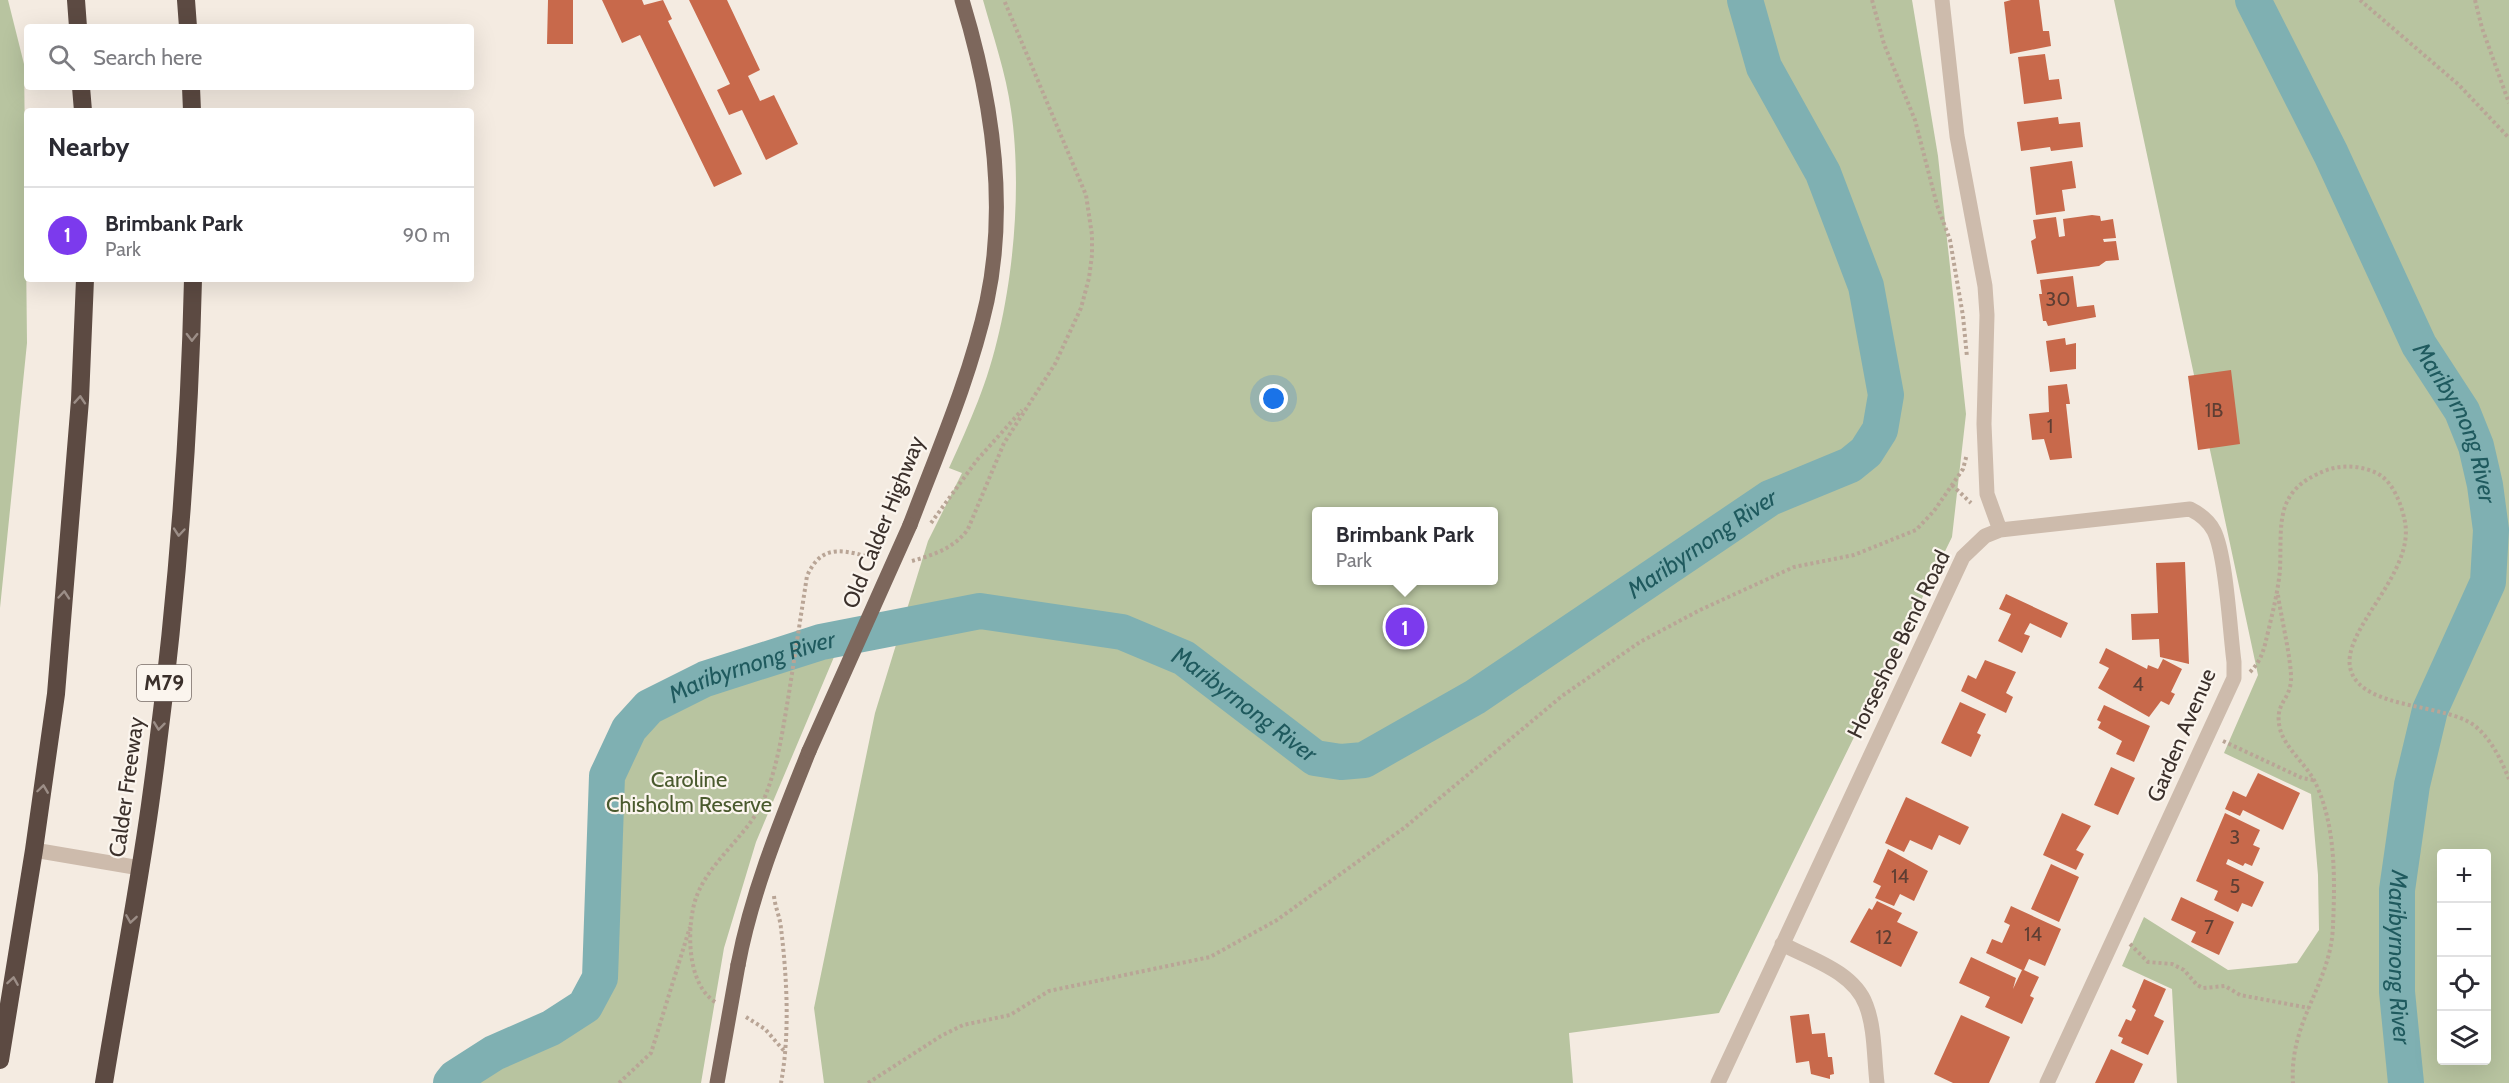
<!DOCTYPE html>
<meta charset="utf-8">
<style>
:root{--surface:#fff;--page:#f2f2f3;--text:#2b2b33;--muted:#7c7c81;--line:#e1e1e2;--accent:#7c3aed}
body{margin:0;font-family:Cabin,sans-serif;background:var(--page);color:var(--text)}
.controls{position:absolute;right:18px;bottom:18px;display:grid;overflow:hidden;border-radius:6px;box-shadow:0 6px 24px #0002}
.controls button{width:54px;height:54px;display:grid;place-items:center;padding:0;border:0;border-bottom:2px solid var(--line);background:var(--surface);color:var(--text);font:30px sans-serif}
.you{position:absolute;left:1274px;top:399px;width:21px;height:21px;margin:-15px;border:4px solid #fff;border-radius:50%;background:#1a73e8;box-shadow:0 0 0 9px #1a73e833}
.badge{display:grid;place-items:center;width:39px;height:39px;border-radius:50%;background:var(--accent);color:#fff;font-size:20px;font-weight:700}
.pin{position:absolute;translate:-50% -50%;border:3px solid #fff;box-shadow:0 2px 6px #0006}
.popup{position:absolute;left:1312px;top:507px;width:186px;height:78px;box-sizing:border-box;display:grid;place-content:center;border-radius:6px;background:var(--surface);filter:drop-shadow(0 2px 4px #0005);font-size:20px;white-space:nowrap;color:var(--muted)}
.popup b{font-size:22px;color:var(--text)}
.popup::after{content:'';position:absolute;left:50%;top:100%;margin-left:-12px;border:12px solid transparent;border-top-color:var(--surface)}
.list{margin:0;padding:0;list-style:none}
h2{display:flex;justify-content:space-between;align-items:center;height:78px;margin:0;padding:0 24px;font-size:26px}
h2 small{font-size:20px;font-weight:400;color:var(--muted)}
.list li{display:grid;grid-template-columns:39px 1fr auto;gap:18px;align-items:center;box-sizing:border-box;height:96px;padding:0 24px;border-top:2px solid var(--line)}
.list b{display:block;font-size:22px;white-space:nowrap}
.list p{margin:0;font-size:20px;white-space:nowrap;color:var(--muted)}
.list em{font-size:20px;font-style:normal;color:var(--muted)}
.icon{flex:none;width:33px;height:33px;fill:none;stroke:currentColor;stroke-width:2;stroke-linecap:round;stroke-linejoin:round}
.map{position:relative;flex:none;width:2509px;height:1083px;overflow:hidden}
.search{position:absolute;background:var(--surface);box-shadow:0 6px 24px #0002;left:24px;top:24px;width:450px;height:66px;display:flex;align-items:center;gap:15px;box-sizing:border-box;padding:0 21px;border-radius:6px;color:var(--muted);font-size:22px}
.panel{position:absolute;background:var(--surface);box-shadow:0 6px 24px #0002;left:24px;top:108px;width:450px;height:174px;border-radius:6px}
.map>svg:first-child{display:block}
.green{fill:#b8c4a0;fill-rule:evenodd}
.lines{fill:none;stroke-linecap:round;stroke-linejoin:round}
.river{stroke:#7fb0b2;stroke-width:36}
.building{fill:#c8694b}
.path{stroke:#b9a596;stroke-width:4;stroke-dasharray:3 3;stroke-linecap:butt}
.minor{stroke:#cdbbac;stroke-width:15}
.major{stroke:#7d675c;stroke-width:15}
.highway{stroke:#5c4a42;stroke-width:18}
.major-bridge{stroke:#7d675c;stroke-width:15}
.oneway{stroke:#9c8e87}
.labels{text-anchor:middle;stroke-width:4.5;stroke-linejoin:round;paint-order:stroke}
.number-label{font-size:20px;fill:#5e3e33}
.shield{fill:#fbf5ee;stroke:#756b66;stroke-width:1.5}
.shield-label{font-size:21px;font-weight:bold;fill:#3b302b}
.street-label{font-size:22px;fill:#3b302b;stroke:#fbf5ee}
.park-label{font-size:22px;fill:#4a5a2e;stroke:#fbf5ee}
.water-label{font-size:24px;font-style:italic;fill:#1f5a5e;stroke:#fbf5ee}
</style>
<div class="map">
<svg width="2509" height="1083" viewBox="0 0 2509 1083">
<rect width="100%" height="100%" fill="#f4ebe1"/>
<path class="green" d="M0,0H8L24,64L27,343L0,608Z
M983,0H1912L1938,156L1966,414L1952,537L1719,1013L1569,1033L1573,1083H824L814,1008L875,713L928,541L962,473L949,468C959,446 969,424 978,401C1011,319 1024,197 1011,110C1006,73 993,36 983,0ZM1316,512H1494V580H1316Z
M2114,0H2509V1083H2177L2172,989L2122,966L2144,917L2228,970L2297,963L2319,930L2318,875L2311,794L2224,753L2258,675ZM2442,854H2486V1060H2442Z
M842,638L756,842L724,948L701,1083H451L455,1078L494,1053L551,1028L585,1006L600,979L607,776L629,729L649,707L705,679L821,642Z"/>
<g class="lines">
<g class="river">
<path id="s1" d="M2253,0L2331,154L2419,345L2462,411L2476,446L2485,485L2491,530L2488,582L2430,710L2412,785L2397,890V992L2406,1083"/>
<path id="s2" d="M451,1083L455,1078L494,1053L551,1028L585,1006L600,978L607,776L629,729L649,707L705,679L821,642L980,611L1122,632L1184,658L1315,758L1341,762L1364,760L1475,697L1770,498L1850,465L1866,452L1880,430L1886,395L1866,286L1823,173L1764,67L1745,0"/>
</g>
</g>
<path class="building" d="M548,0H573V44H547Z
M602,0H642L644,5L663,0L672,19L668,21L742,174L714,187L640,35L622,43Z
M689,0H727L760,70L748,76L760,101L774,95L798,144L766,160L742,110L729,115L717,90L730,84Z
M2011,0H2039L2043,31H2049L2051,46L2010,54L2004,2Z
M2045,54L2049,80L2059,79L2062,99L2024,104L2018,57Z
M2058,117L2059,124L2080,122L2083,147L2051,151L2050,147L2021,151L2017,122Z
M2072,161L2076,188L2062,190L2065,211L2036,215L2030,167Z
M2092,215L2100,216L2101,221L2113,219L2116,238L2103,239L2104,242L2116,241L2119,260L2106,261L2099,266L2037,274L2031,241L2036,238L2033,220L2056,217L2059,237L2065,236L2063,219Z
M2073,276L2077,307L2094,305L2096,317L2048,326L2046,321H2043L2039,294H2042L2040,280Z
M2065,338L2066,345L2076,343V369L2050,372L2046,341Z
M2231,370L2240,444L2198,450L2188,376Z
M2067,384L2070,404H2066L2072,458L2050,460L2044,439L2032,440L2029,414L2049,412L2048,386Z
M2185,562L2189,664L2160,657L2159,639L2132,640L2131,614L2158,613L2156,563Z
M2006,594L2068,623L2061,638L2030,623L2024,634L2030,636L2022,653L1998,641L2011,614L1999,609Z
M2106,648L2147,669L2148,665L2158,669L2163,659L2182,669L2171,692L2175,694L2169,705L2161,701L2149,717L2098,688L2109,668L2099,663Z
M1985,660L2016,672L2006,693L2013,697L2006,713L1961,691L1968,675L1976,679Z
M1960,702L1986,714L1977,733L1981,735L1971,757L1941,743Z
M2104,705L2150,726L2134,762L2116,754L2122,741L2098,728L2101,722L2097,720Z
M2111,767L2135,778L2118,815L2094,805Z
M2258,773L2300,793L2283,830L2243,810L2240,816L2225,809L2233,791L2246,797Z
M1906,797L1969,827L1960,845L1939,835L1932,850L1910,840L1904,852L1885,843Z
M2062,813L2091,826L2076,850L2084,854L2076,870L2043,855Z
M2225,813L2260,830L2253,845L2260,848L2252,866L2245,863L2243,866L2228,859L2226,864L2264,882L2252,907L2242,903L2238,912L2214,900L2218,891L2196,881Z
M1888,849L1928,871L1914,901L1900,894L1894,906L1875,898L1881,886L1873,882Z
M2051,864L2079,877L2059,922L2031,909Z
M2181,897L2234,922L2219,955L2191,942L2196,932L2171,920Z
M1877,901L1902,913L1897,922L1918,932L1901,967L1850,942L1869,908L1872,910Z
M2011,906L2061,929L2045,966L2029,959L2024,970L2039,977L2030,996L2034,998L2022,1024L1985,1007L1990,997L1959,983L1971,957L2016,978L2013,989L2022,970L1986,953L1992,939L2002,943L2010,925L2004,922Z
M2144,979L2166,989L2154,1016L2164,1021L2148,1055L2121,1043L2123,1038L2118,1036L2126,1019L2131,1021L2136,1010L2132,1007Z
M1809,1014L1812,1034L1825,1033L1828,1057H1832L1834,1074L1830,1075V1079L1811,1074L1809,1061L1796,1063L1790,1016Z
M1961,1015L2010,1037L1989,1083H1953L1934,1074Z
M2111,1049L2143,1064L2134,1083H2095Z"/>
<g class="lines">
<path class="path" d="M1872,0L1884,44L1915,120L1937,205L1950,240L1963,316L1967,357
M2360,0L2459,85L2509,138
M2475,0L2482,28L2509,103
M1952,485L1971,503
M931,523L977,460L1022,410
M912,561C933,555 955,548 968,529L1004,443L1055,364L1081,308L1089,278L1092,255V235L1086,195L1004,0
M2278,595C2281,617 2292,662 2291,681C2289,702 2274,703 2280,729C2285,748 2306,764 2315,782C2336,825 2335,879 2333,926C2331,984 2289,1021 2293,1083
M2250,672C2262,660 2264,649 2268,632C2273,611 2278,591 2280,570C2282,523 2273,490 2327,470C2344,464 2365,466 2380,475C2394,484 2402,506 2405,522C2415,575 2338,632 2351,671C2364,710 2446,703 2475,726C2492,740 2501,760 2509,779
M2223,741L2302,778L2313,780
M774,896C775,907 780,917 781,928C787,978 790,1034 781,1083
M2130,944L2148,962L2172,964L2184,970L2197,985L2203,988L2225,986L2240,995L2309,1008
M715,1002C689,985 687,938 693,909C701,866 747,839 764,799C778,766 783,728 789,693C795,654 801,615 807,576C823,540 847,552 878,559
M746,1017L765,1029L785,1052
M619,1083L651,1053L690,927
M868,1083L941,1036L963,1025L1010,1015L1049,991L1210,957L1277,920L1404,828L1562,696L1640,642L1700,610L1794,567L1854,555L1916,530L1934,511L1963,469L1967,454"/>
<path class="minor" d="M1942,0L1957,136L1985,286L1987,315L1984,424L1987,494L2000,530
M34,850L140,868
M1782,944C1811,959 1854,972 1866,1005C1875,1028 1874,1058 1877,1083
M1718,1083L1963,557L1985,536L2000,530L2190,509C2200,514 2209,521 2214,531C2226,555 2230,632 2234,662V678L2047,1083"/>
<path class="major" d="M910,525C938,451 970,378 987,301C1008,202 991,95 962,0
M738,965C752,891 781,821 809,751"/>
<path class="highway" d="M76,0L78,27
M186,0L188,27
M81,87L83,111
M191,87L192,111
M0,1060L34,850L56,694L80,400L85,279
M104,1083C119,990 137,898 150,805C174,631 189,454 193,279"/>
<path class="major-bridge" d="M809,751L910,525
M717,1083L738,965"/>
</g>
<defs><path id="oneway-chevron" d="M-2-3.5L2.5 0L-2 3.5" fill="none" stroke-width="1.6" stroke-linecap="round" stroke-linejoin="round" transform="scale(1.5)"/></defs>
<g class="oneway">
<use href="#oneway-chevron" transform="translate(192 337) rotate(91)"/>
<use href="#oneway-chevron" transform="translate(80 400) rotate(-86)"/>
<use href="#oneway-chevron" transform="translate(179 532) rotate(95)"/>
<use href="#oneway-chevron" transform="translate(64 595) rotate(-85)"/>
<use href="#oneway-chevron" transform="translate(159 726) rotate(97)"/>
<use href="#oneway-chevron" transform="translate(43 789) rotate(-82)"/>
<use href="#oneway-chevron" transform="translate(131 919) rotate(99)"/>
<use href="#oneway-chevron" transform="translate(13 981) rotate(-81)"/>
</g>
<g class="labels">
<g class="number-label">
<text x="2058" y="306">30</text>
<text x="2214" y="417">1B</text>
<text x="2050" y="433">1</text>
<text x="2138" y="691">4</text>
<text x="2235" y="844">3</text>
<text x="1900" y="883">14</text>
<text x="2235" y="893">5</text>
<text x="2209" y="934">7</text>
<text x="2033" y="941">14</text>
<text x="1884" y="944">12</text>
</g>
<rect class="shield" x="137" y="665" width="54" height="36" rx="4.5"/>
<g class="shield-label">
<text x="164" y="690">M79</text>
</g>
<g class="street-label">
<text transform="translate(883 522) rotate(-68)" y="8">Old Calder Highway</text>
<text transform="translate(1898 644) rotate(-64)" y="8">Horseshoe Bend Road</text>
<text transform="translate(2181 735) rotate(-67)" y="8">Garden Avenue</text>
<text transform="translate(126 787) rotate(-82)" y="8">Calder Freeway</text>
</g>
<g class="park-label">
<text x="689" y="787">Caroline<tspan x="689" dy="25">Chisholm Reserve</tspan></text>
</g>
<g class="water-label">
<text dy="8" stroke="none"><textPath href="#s1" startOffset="470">Maribyrnong River</textPath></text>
<text dy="8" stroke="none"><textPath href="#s2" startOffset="1644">Maribyrnong River</textPath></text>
<text dy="8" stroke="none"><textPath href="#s2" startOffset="582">Maribyrnong River</textPath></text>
<text dy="8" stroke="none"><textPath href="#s2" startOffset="1104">Maribyrnong River</textPath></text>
<text dy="8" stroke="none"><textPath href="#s1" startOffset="1028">Maribyrnong River</textPath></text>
</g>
</g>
</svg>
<div class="controls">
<button>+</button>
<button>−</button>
<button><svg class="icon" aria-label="locate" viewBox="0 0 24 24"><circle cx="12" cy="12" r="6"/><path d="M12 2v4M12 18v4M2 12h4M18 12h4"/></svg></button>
<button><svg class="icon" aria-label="layers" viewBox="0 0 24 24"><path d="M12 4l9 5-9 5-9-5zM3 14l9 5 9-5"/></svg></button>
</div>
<div class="you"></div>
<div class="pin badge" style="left:1405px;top:627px">1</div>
<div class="popup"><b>Brimbank Park</b>Park</div>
<div class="search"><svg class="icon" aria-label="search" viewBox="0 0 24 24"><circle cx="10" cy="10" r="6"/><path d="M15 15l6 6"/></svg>Search here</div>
<section class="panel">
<h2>Nearby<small></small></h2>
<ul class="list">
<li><span class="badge">1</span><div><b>Brimbank Park</b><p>Park</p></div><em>90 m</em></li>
</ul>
</section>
</div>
